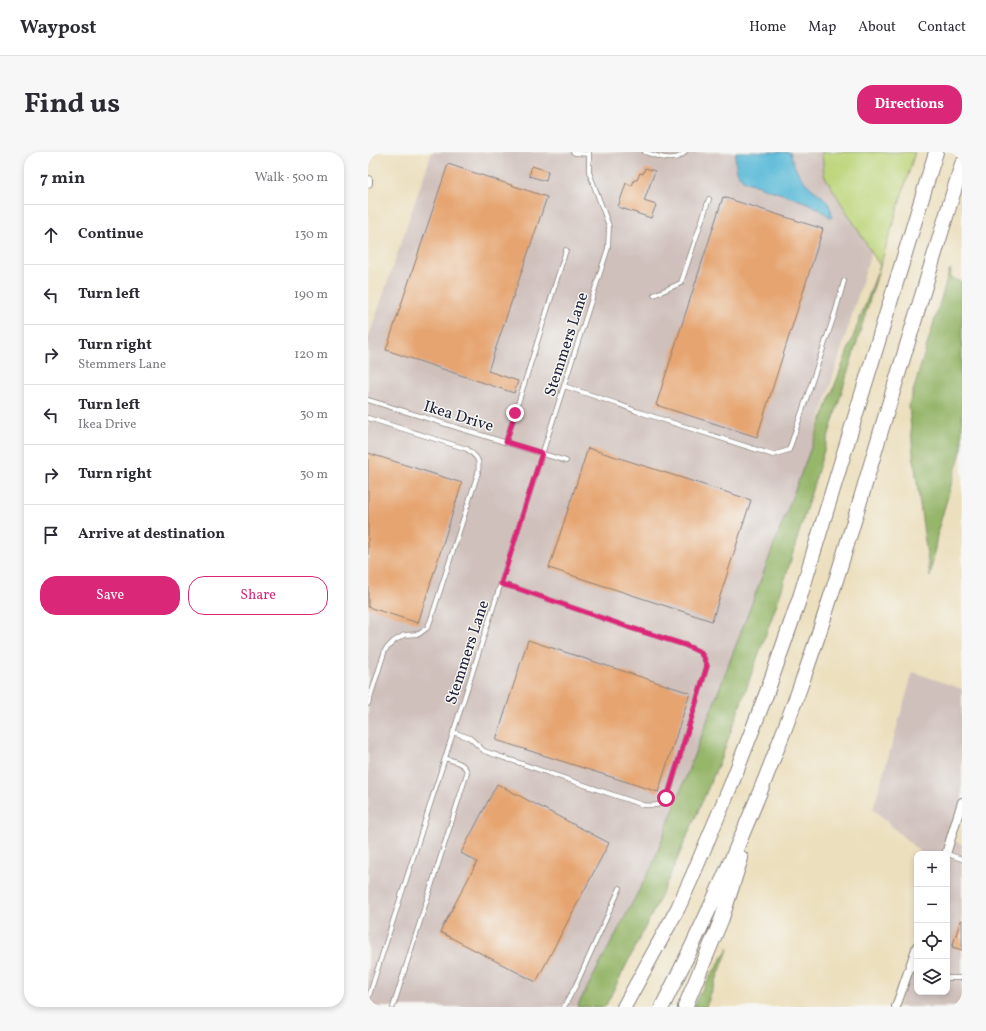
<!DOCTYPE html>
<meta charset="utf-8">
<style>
:root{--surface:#fff;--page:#f7f7f7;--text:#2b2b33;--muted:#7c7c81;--line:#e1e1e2;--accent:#db2777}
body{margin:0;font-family:Vollkorn,serif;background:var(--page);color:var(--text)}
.controls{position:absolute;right:12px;bottom:12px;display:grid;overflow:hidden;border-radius:8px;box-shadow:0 2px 6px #0003}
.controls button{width:36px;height:36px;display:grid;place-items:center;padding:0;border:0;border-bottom:1px solid var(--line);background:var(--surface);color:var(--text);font:20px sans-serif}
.stop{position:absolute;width:12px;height:12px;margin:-9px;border:3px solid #db2777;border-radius:50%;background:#fff}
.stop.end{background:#db2777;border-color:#fff;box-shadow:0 1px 4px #0008}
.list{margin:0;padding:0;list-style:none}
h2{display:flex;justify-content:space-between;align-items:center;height:52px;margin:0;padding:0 16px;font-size:17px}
h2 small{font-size:13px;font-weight:400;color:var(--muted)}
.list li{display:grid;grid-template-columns:26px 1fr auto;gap:12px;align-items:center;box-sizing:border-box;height:60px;padding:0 16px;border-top:1px solid var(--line)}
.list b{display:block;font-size:15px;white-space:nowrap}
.list p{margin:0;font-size:13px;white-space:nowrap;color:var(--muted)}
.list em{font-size:13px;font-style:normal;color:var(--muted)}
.actions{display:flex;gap:8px;padding:12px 16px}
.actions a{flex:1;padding:9px 0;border:1px solid var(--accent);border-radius:16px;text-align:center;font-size:14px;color:var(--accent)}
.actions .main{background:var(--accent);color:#fff}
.icon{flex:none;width:22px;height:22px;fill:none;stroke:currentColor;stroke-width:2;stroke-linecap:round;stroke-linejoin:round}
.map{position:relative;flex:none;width:594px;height:855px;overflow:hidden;border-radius:16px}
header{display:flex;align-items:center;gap:24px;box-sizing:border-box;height:56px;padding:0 20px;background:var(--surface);border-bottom:1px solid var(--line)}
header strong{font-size:19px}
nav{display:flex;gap:22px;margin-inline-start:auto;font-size:14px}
.intro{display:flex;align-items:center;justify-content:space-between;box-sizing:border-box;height:96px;padding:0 24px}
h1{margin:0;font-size:28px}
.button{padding:10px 18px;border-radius:16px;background:var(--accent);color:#fff;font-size:14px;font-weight:700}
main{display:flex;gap:24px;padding:0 24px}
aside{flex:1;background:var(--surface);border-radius:16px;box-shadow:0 2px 6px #0003}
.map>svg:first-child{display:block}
.industrial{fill:#cfc0bb}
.green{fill:#bdd57a;stroke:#707c5a}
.forest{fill:#96b66a;stroke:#5c6c52}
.water{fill:#59b9d8;stroke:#3e6e8a}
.building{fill:#e6a46f}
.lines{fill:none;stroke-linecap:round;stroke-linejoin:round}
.lane-casing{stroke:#87807c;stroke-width:5.5}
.street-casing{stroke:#87807c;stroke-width:10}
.highway-casing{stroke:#87807c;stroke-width:16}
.lane{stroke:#fff;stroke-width:4}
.street{stroke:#fff;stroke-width:8}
.highway{stroke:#fff;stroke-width:14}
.route{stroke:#db2777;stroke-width:5}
.labels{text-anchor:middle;stroke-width:3;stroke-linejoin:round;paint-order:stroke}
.street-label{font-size:16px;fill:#22223b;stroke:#f6f6f2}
</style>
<header>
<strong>Waypost</strong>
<nav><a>Home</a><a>Map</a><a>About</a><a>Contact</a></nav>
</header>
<div class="intro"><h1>Find us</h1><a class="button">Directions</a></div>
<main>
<aside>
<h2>7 min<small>Walk · 500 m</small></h2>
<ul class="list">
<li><svg class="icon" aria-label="ahead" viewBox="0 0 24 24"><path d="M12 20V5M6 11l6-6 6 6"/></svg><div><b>Continue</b></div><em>130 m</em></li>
<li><svg class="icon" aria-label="left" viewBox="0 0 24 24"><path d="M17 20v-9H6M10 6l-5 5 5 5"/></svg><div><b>Turn left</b></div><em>190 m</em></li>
<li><svg class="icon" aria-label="right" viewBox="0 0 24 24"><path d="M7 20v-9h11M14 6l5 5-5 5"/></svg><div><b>Turn right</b><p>Stemmers Lane</p></div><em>120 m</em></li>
<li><svg class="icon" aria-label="left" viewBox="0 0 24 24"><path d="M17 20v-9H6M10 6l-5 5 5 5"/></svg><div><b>Turn left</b><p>Ikea Drive</p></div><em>30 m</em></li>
<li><svg class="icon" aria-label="right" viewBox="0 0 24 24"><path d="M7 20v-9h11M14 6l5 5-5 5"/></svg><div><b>Turn right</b></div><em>30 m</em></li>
<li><svg class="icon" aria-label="arrive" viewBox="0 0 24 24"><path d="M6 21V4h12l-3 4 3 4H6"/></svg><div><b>Arrive at destination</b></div></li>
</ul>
<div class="actions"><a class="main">Save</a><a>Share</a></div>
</aside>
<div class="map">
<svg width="594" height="855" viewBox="0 0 594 855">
<rect width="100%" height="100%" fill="#f6f6f2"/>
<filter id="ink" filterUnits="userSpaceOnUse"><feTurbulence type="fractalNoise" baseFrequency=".025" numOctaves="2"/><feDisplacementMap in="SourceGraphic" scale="8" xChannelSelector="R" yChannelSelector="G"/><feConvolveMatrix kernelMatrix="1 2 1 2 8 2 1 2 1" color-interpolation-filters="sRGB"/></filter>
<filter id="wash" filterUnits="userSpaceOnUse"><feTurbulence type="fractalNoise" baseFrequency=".012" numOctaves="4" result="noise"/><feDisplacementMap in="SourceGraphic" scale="16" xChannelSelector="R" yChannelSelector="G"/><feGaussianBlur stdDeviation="0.9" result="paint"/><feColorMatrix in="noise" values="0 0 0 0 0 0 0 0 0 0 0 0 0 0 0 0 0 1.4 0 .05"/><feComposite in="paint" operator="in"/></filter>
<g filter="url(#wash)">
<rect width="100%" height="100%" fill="#ecdfbd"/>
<path class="industrial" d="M64,0H534L368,540L284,714L209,855H0V187Z
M545,520L594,537V655L583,688L594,692V855H530L549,794V840H579V702H554L505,657Z"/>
<path class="green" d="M454,0H547L512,114L456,23Z"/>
<path class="forest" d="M512,114L413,440L354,604L294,742L237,855H209L284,714Z
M582,117L583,126L594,130V296L570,378L562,425L545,301L541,253Z
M361,795L338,855H326L329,846Z"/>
<path class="water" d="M368,0H422C425,12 430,24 440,33C452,45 461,44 464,64L463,66L461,65C448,50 410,42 391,34C386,32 378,31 374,27C367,20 367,9 368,0Z"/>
<g id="blocks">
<path class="building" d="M80,12L179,45L120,219L150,229L146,241L18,198Z
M164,14L180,19L178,29L161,24Z
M277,16L287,19L276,49L288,53L283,66L250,55L258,31L264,34L266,28H269L272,21L275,22Z
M355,45L455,77L389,285L288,253Z
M220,296L383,348L344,469L181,416Z
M0,301L94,331L50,471L0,455Z
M160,488L322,541L290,640L128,588Z
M129,632L241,691L168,830L72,780L109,710L93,701Z
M593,768H594V798L584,795Z"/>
</g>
</g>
<g filter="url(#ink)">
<use href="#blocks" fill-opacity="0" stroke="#87807c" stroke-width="1"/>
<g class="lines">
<g class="lane-casing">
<path id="lane" d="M205,0L207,1L221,2
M277,0C289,4 307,12 317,0
M286,143L313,131L341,47
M196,234L250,252L268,259L405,303L421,298L467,161L476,129
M0,248L198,309
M0,266L99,297C110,306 112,307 110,321L62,470L59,476L51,482L36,483L26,489L17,498L0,552
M138,290L198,98
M85,580L102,586L116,599L275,653C290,654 294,655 301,640L339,514L336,506L332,500L317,493L260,475L148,436L133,432
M579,702L594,707
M542,815L549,817
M579,826H594
M0,847L240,96L241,74L221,20V0
M25,855L99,621C98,611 85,609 77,606
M196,855L208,833L252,736"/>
</g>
<g class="street-casing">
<path id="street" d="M0,28V31
M578,702L594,650
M528,855L549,794"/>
</g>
<g class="highway-casing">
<path id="highway" d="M256,855L310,756L324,725L363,633L399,540L432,445L568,0
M294,855C346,753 391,648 430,541C460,459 484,376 509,292C537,199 566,106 594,12
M317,855L354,766L373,706"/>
</g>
<use href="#lane" class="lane"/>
<use href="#street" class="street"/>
<use href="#highway" class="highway"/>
</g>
</g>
<g class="lines" filter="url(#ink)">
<path class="route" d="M147,261L138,290L174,301L133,432L148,436L260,475L317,493L332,500L336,506L339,514L301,640L298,646"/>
</g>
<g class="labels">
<g class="street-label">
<text transform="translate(197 192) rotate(-72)" y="6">Stemmers Lane</text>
<text transform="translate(91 263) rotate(17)" y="6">Ikea Drive</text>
<text transform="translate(98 500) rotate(-72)" y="6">Stemmers Lane</text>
</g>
</g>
</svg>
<div class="controls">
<button>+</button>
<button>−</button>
<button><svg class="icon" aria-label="locate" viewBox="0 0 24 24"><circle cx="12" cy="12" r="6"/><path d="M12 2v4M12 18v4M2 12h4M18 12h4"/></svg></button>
<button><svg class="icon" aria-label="layers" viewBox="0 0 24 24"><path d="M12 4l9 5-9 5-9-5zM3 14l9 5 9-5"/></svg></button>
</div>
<div class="stop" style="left:298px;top:646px"></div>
<div class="stop end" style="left:147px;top:261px"></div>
</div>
</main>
